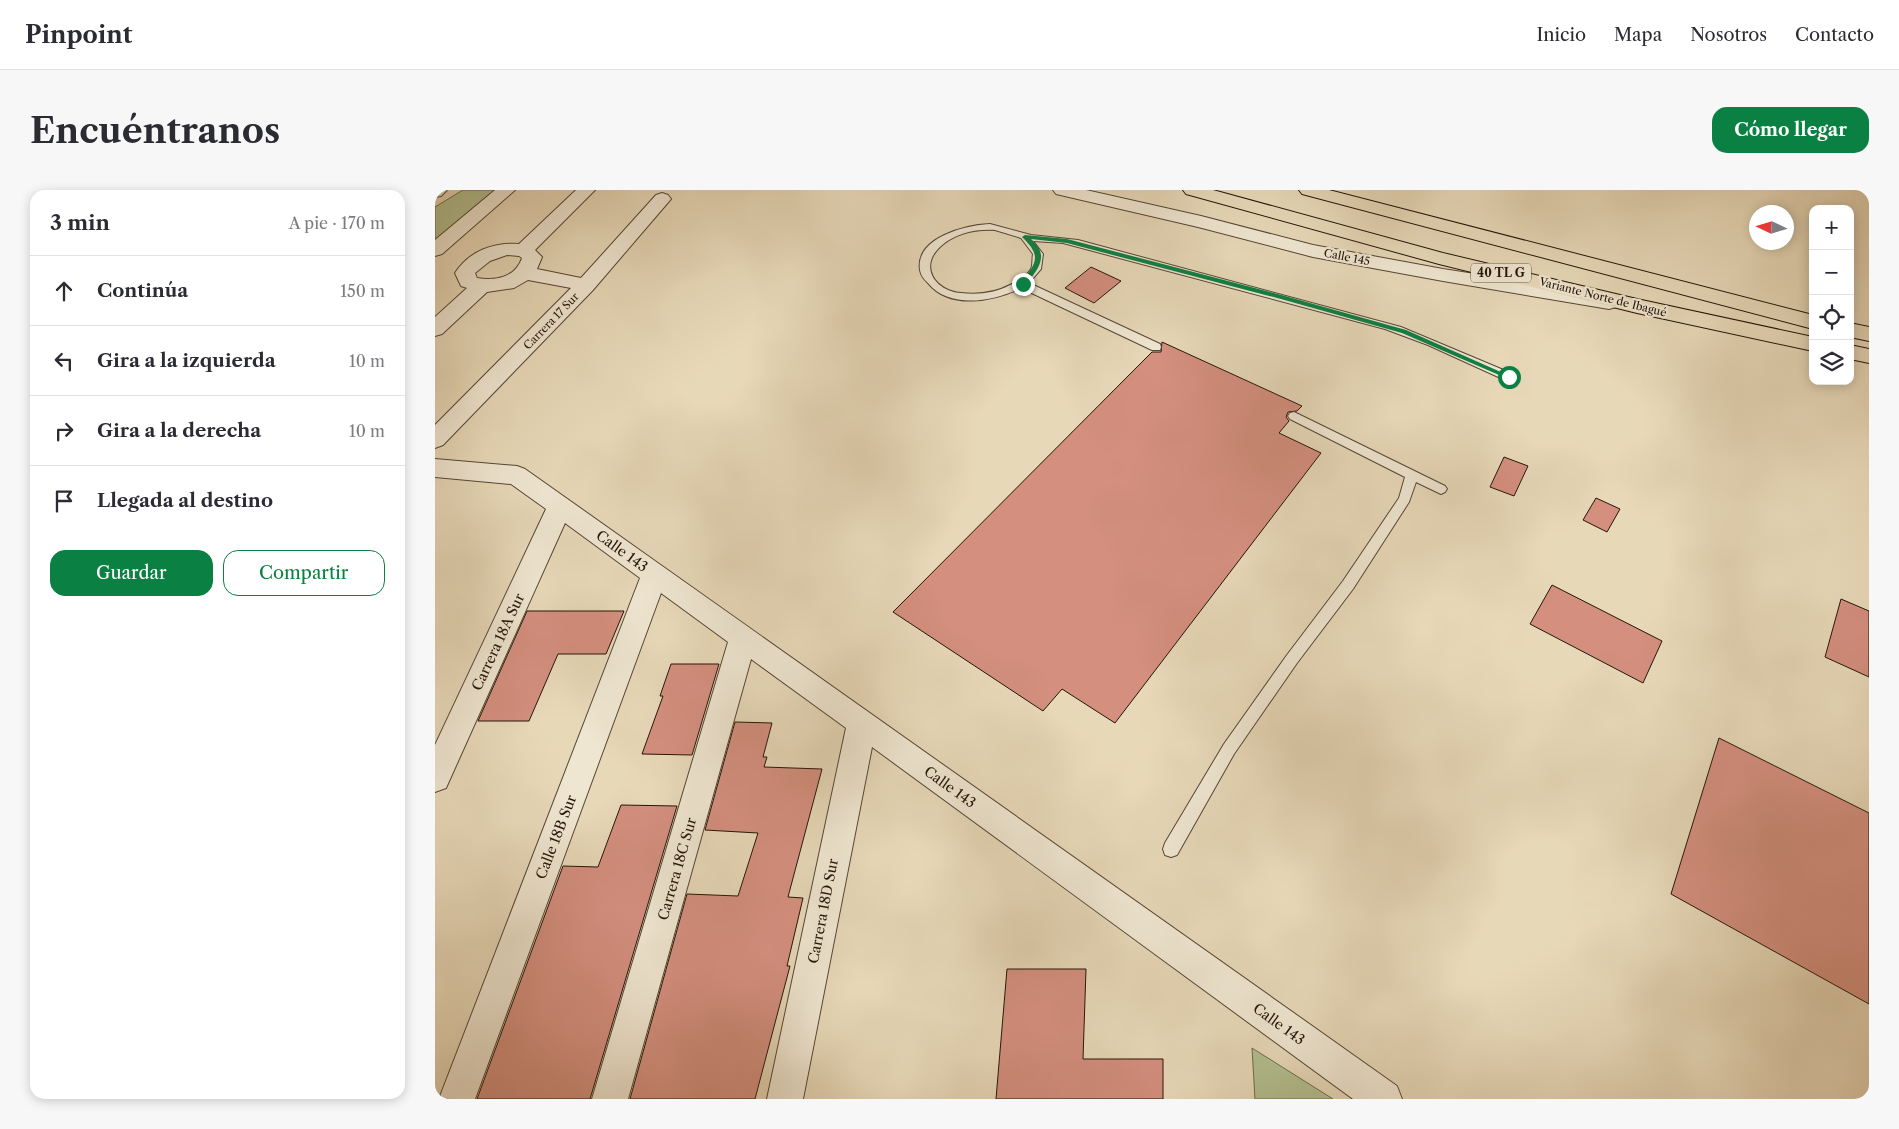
<!DOCTYPE html>
<html lang="es">
<meta charset="utf-8">
<style>
:root{--surface:#fff;--page:#f7f7f7;--text:#2b2b33;--muted:#7c7c81;--line:#e1e1e2;--accent:#0b8043}
body{margin:0;font-family:"Libre Caslon Text",serif;background:var(--page);color:var(--text)}
.controls{position:absolute;right:15px;top:15px;display:grid;overflow:hidden;border-radius:10px;box-shadow:0 2px 12px #0003}
.controls button{width:45px;height:45px;display:grid;place-items:center;padding:0;border:0;border-bottom:1px solid var(--line);background:var(--surface);color:var(--text);font:25px sans-serif}
.compass{position:absolute;left:1314px;top:15px;width:45px;height:45px;border-radius:50%;background:var(--surface);box-shadow:0 2px 12px #0003;rotate:274deg}
.stop{position:absolute;width:15px;height:15px;margin:-11px;border:4px solid #0b8043;border-radius:50%;background:#fff}
.stop.end{background:#0b8043;border-color:#fff;box-shadow:0 1px 5px #0008}
.list{margin:0;padding:0;list-style:none}
h2{display:flex;justify-content:space-between;align-items:center;height:65px;margin:0;padding:0 20px;font-size:21px}
h2 small{font-size:16px;font-weight:400;color:var(--muted)}
.list li{display:grid;grid-template-columns:32px 1fr auto;gap:15px;align-items:center;box-sizing:border-box;height:70px;padding:0 20px;border-top:1px solid var(--line)}
.list b{display:block;font-size:19px;white-space:nowrap}
.list em{font-size:16px;font-style:normal;color:var(--muted)}
.actions{display:flex;gap:10px;padding:15px 20px}
.actions a{flex:1;padding:11px 0;border:1px solid var(--accent);border-radius:15px;text-align:center;font-size:18px;color:var(--accent)}
.actions .main{background:var(--accent);color:#fff}
.icon{flex:none;width:28px;height:28px;fill:none;stroke:currentColor;stroke-width:2;stroke-linecap:round;stroke-linejoin:round}
.map{position:relative;flex:none;width:1434px;height:909px;overflow:hidden;border-radius:15px}
header{display:flex;align-items:center;gap:30px;box-sizing:border-box;height:70px;padding:0 25px;background:var(--surface);border-bottom:1px solid var(--line)}
header strong{font-size:24px}
nav{display:flex;gap:28px;margin-inline-start:auto;font-size:18px}
.intro{display:flex;align-items:center;justify-content:space-between;box-sizing:border-box;height:120px;padding:0 30px}
h1{margin:0;font-size:35px}
.button{padding:12px 22px;border-radius:15px;background:var(--accent);color:#fff;font-size:18px;font-weight:700}
main{display:flex;gap:30px;padding:0 30px}
aside{flex:1;background:var(--surface);border-radius:15px;box-shadow:0 2px 12px #0003}
.map>svg:first-child{display:block}
.green{fill:#b3bf90;stroke:#6c6a4c}
.building{fill:#d48f7f;stroke:#241509}
.lines{fill:none;stroke-linecap:round;stroke-linejoin:round}
.lane-casing{stroke:#554635;stroke-width:2}
.street-casing{stroke:#554635;stroke-width:2}
.highway-casing{stroke:#241509;stroke-width:2}
.lane{fill:#efe6d1;fill-rule:evenodd}
.street{fill:#efe6d1;fill-rule:evenodd}
.highway{fill:#e7d8b8;fill-rule:evenodd}
.route{fill:#0b8043}
.labels{text-anchor:middle;stroke-width:4.5;stroke-linejoin:round;paint-order:stroke}
.far-street-label{font-size:11px;fill:#241509;stroke:#efe6d1}
.shield{fill:#efe6d1;stroke:#615445;stroke-width:1}
.shield-label{font-size:12px;font-weight:bold;fill:#241509}
.street-label{font-size:14px;fill:#241509;stroke:#efe6d1}
</style>
<header>
<strong>Pinpoint</strong>
<nav><a>Inicio</a><a>Mapa</a><a>Nosotros</a><a>Contacto</a></nav>
</header>
<div class="intro"><h1>Encuéntranos</h1><a class="button">Cómo llegar</a></div>
<main>
<aside>
<h2>3 min<small>A pie · 170 m</small></h2>
<ul class="list">
<li><svg class="icon" aria-label="ahead" viewBox="0 0 24 24"><path d="M12 20V5M6 11l6-6 6 6"/></svg><div><b>Continúa</b></div><em>150 m</em></li>
<li><svg class="icon" aria-label="left" viewBox="0 0 24 24"><path d="M17 20v-9H6M10 6l-5 5 5 5"/></svg><div><b>Gira a la izquierda</b></div><em>10 m</em></li>
<li><svg class="icon" aria-label="right" viewBox="0 0 24 24"><path d="M7 20v-9h11M14 6l5 5-5 5"/></svg><div><b>Gira a la derecha</b></div><em>10 m</em></li>
<li><svg class="icon" aria-label="arrive" viewBox="0 0 24 24"><path d="M6 21V4h12l-3 4 3 4H6"/></svg><div><b>Llegada al destino</b></div></li>
</ul>
<div class="actions"><a class="main">Guardar</a><a>Compartir</a></div>
</aside>
<div class="map">
<svg width="1434" height="909" viewBox="0 0 1434 909">
<rect width="100%" height="100%" fill="#e7d8b8"/>
<filter id="stains"><feTurbulence type="fractalNoise" baseFrequency=".004" numOctaves="4"/><feColorMatrix values="0 0 0 0 .2 0 0 0 0 .09 0 0 0 0 .02 0 0 0 .5 -.17"/></filter>
<radialGradient id="worn" r=".72"><stop offset=".6" stop-color="#630" stop-opacity="0"/><stop offset="1" stop-color="#630" stop-opacity=".3"/></radialGradient>
<path class="green" d="M28,0H65L0,58V17Z
M817,858L898,909H820Z"/>
<path class="building" d="M656,77L686,91L659,113L630,98Z
M727,152L867,216L862,221L853,222L851,227L854,231L844,243L886,263L680,533L627,499L608,521L458,422L717,162H726Z
M1069,267L1093,276L1079,306L1055,297Z
M1161,308L1185,319L1172,342L1148,330Z
M1117,395L1227,451L1208,493L1095,434Z
M1406,409L1434,421V487L1390,467Z
M92,421H189L171,464H123L94,531H43Z
M236,474H284L257,565L207,564L228,506H225Z
M300,532L337,533L328,567H332L329,577L387,579L353,707L368,708L352,776H355L320,909H195L252,704L303,706L323,643L270,640Z
M1284,548L1434,623V814L1236,704Z
M186,615L242,616L155,909H42L128,676L163,677Z
M572,779H651L648,869H728V909H561Z"/>
<g class="lines">
<g class="lane-casing">
<path id="lane" d="M555,34L596,45L643,50L966,137L1078,184L1080,187L1078,190H1070L993,155L950,139L628,53L598,51L608,64L606,79L594,93L725,154L726,157L725,160H717L586,98C559,111 515,120 493,93C489,89 486,86 485,80C480,47 532,35 555,34ZM560,40L586,48L598,64C597,68 598,75 596,79C591,87 582,92 575,95C560,103 543,105 526,103C500,101 483,76 506,56C521,43 540,39 560,40Z
M859,222L1010,296L1012,299L1010,302L1006,304L981,292L974,312L918,399L862,473L799,564L742,665L736,667L730,665L728,659L730,653L789,554L852,465L908,391L964,308L970,287L855,229L853,226L855,223Z"/>
</g>
<g class="street-casing">
<path id="street" d="M0,0H12L6,6L0,7Z
M60,0H80L7,64L0,66V50Z
M141,0H160L100,60L107,67L102,79L146,88L221,5L227,3L233,5L236,9L158,100L8,255L0,258V235L136,98L93,90L79,98L52,102L7,144L0,146V127L32,98L26,96L20,83C34,61 59,52 84,54ZM72,65L84,66L87,68C80,88 60,91 42,88L40,83L55,71Z
M618,0H651L766,26L878,55L1008,79L1174,105L1181,107L1184,112L1181,117L1174,119L1008,91L878,67L763,37L621,4Z
M0,269L82,276L90,279L962,896L967,909H918L437,557L368,909H332L411,538L316,469L193,909H157L293,452L226,403L40,909H4L205,388L130,333L11,598L0,602V555L111,319L76,294L0,287Z"/>
</g>
<g class="highway-casing">
<path id="highway" d="M748,0H778L1008,63L1202,109L1378,147V161L1202,123L1004,74L751,4Z
M864,0H894L1378,125V139L867,4Z
M1415,133L1434,137V151L1415,147Z
M1415,155L1434,159V173L1415,169Z"/>
</g>
<use href="#lane" class="lane"/>
<use href="#street" class="street"/>
<use href="#highway" class="highway"/>
</g>
<path class="route" d="M590,45L632,49L850,106L971,140L1077,187L1071,188L967,143L846,109L632,53L596,49C616,66 602,81 590,95H585V93C602,73 607,66 587,47Z"/>
<g class="labels">
<g class="far-street-label">
<text transform="translate(912 67) rotate(11)" y="4">Calle 145</text>
<text transform="translate(1168 107) rotate(14)" y="4">Variante Norte de Ibagué</text>
<text transform="translate(116 131) rotate(-46)" y="4">Carrera 17 Sur</text>
</g>
<rect class="shield" x="1036" y="73.5" width="60" height="19" rx="4"/>
<g class="shield-label">
<text x="1066" y="87">40 TL G</text>
</g>
<g class="street-label">
<text transform="translate(187 361) rotate(36)" y="5">Calle 143</text>
<text transform="translate(63 452) rotate(-65)" y="5">Carrera 18A Sur</text>
<text transform="translate(515 597) rotate(36)" y="5">Calle 143</text>
<text transform="translate(121 647) rotate(-69)" y="5">Calle 18B Sur</text>
<text transform="translate(242 679) rotate(-74)" y="5">Carrera 18C Sur</text>
<text transform="translate(388 721) rotate(-79)" y="5">Carrera 18D Sur</text>
<text transform="translate(844 834) rotate(36)" y="5">Calle 143</text>
</g>
</g>
<rect width="100%" height="100%" filter="url(#stains)"/>
<rect width="100%" height="100%" fill="url(#worn)"/>
</svg>
<div class="controls">
<button>+</button>
<button>−</button>
<button><svg class="icon" aria-label="locate" viewBox="0 0 24 24"><circle cx="12" cy="12" r="6"/><path d="M12 2v4M12 18v4M2 12h4M18 12h4"/></svg></button>
<button><svg class="icon" aria-label="layers" viewBox="0 0 24 24"><path d="M12 4l9 5-9 5-9-5zM3 14l9 5 9-5"/></svg></button>
</div>
<svg class="compass" viewBox="-18 -18 36 36"><path d="M0-13l5 13h-10z" fill="#e53935"/><path d="M0 13l5-13h-10z" fill="#7c7c81"/></svg>
<div class="stop" style="left:1074px;top:187px"></div>
<div class="stop end" style="left:588px;top:94px"></div>
</div>
</main>
